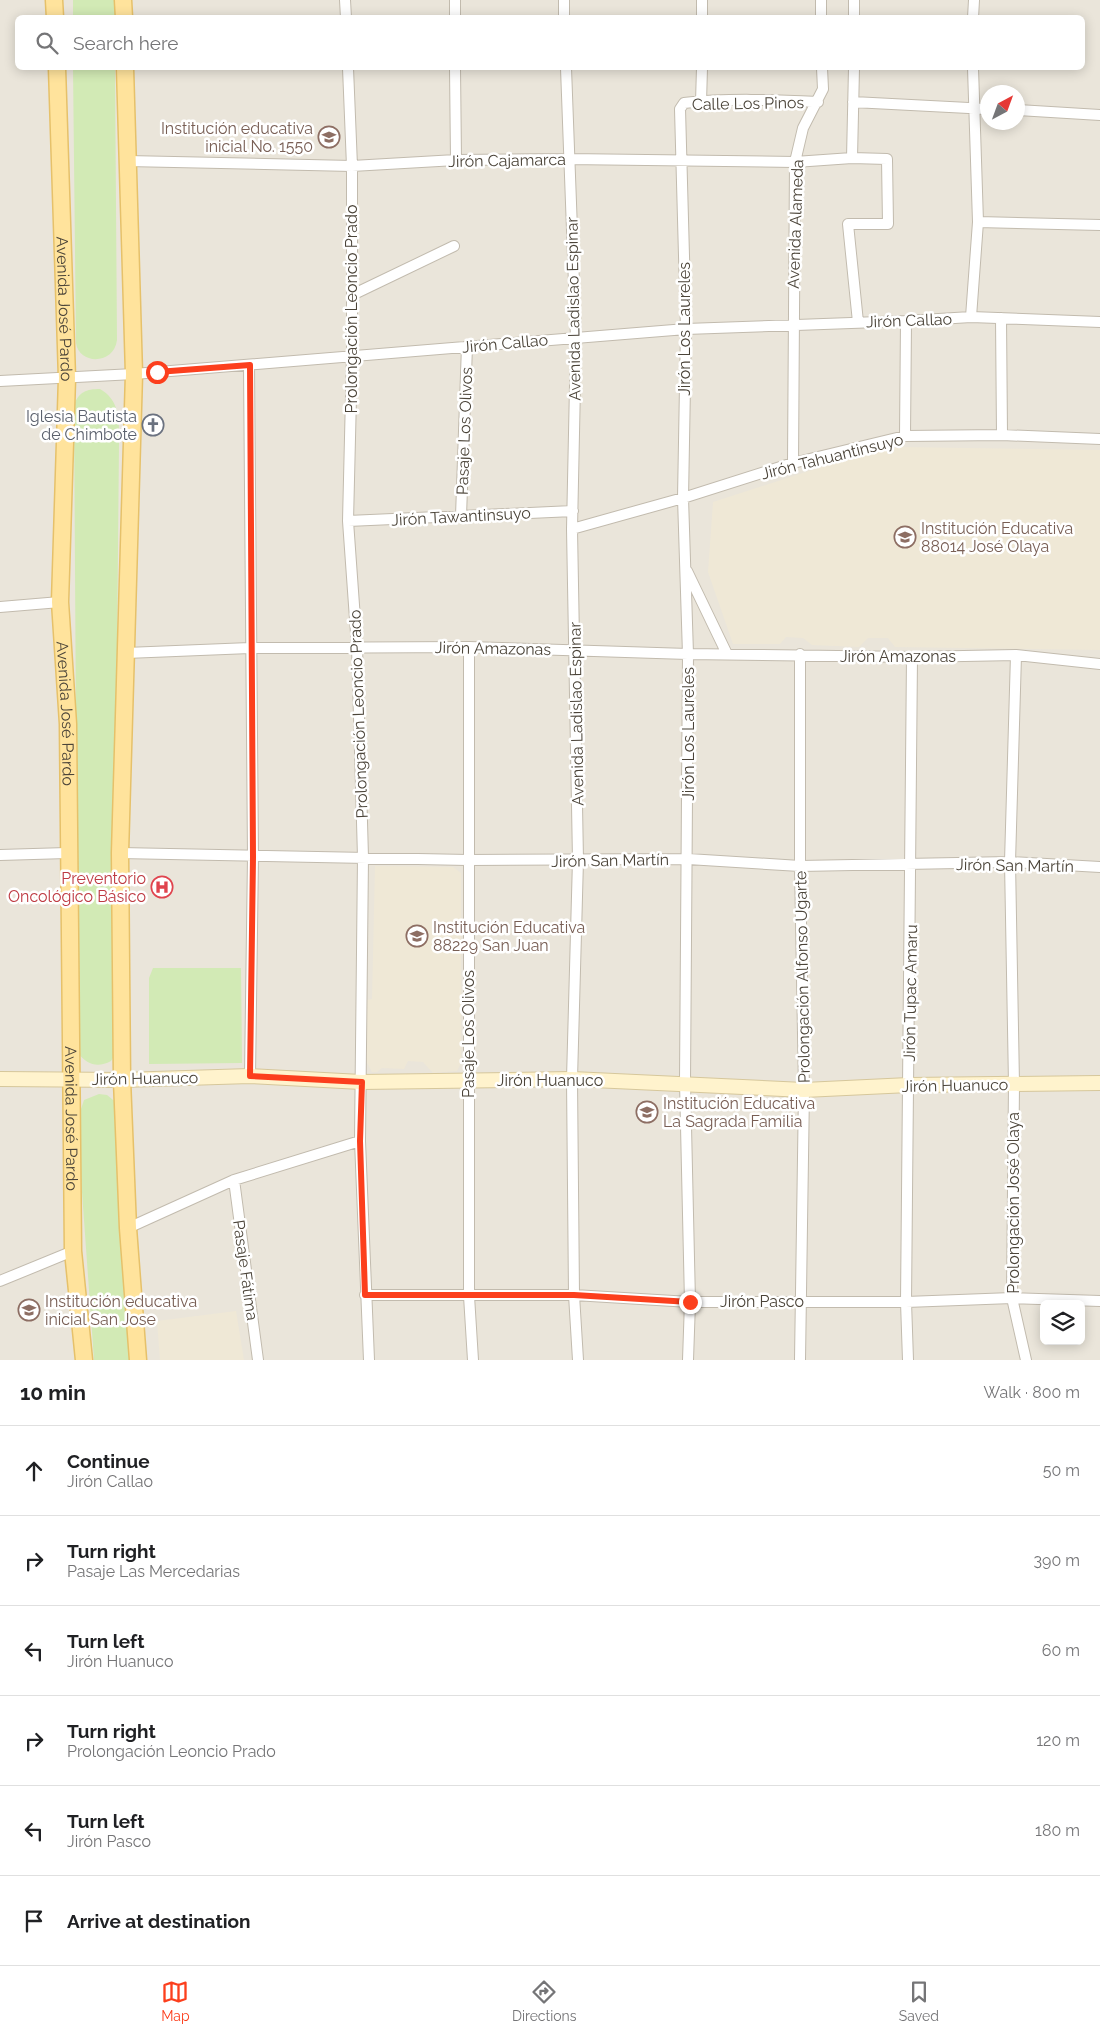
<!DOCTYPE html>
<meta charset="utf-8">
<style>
:root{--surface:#fff;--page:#f2f2f2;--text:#202124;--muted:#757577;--line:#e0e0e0;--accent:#fc3f1d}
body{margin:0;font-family:Raleway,sans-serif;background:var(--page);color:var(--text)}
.controls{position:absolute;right:15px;bottom:15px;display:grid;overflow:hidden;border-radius:8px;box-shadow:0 2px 12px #0003}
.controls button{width:45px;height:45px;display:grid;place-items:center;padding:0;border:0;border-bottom:1px solid var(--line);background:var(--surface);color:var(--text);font:25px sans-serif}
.compass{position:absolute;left:980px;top:85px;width:45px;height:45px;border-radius:50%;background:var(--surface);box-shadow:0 2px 12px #0003;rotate:41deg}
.stop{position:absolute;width:15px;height:15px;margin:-11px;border:4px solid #fc3f1d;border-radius:50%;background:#fff}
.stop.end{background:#fc3f1d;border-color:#fff;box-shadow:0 1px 5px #0008}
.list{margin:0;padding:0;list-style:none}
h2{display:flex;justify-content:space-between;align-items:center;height:65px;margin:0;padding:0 20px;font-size:21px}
h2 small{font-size:16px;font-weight:400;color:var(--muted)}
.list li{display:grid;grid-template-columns:32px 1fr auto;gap:15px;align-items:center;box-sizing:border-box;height:90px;padding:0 20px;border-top:1px solid var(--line)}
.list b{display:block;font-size:19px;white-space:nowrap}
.list p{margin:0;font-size:16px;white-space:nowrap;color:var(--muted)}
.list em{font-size:16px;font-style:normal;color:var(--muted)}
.icon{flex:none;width:28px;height:28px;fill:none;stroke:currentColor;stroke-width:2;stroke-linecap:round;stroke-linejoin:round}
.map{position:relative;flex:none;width:1100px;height:1360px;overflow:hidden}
.search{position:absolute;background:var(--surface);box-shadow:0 2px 12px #0003;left:15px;right:15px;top:15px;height:55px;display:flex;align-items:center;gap:12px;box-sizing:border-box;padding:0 18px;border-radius:8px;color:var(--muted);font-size:19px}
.sheet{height:605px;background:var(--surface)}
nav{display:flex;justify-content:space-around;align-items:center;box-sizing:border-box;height:70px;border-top:1px solid var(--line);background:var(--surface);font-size:14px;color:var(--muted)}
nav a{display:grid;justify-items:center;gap:2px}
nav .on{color:var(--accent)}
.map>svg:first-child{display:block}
.residential{fill:#eae5da;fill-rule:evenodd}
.education{fill:#efe8d6}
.green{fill:#d2eab5}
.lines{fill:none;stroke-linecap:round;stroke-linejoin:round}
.minor-casing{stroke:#c2bbae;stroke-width:12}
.secondary-casing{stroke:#d6c79b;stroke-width:16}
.primary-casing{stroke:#e6c16a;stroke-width:19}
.minor{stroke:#fff;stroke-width:10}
.secondary{stroke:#fff3cd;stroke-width:14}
.primary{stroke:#ffe39c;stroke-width:16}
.route{stroke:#fc3f1d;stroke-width:6}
.labels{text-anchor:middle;stroke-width:5;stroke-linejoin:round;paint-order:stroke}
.street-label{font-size:16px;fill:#4b4439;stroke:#fff}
.education-label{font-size:16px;fill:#785e54;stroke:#fff;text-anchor:start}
.worship-label{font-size:16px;fill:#5b616d;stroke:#fff;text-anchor:end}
.health-label{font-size:16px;fill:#be3a42;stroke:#fff;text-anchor:end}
</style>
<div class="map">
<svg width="1100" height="1360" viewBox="0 0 1100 1360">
<rect width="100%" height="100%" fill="#f6f3ec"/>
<path class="residential" d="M0,0H1100V1360H0ZM18,18H1082V68H18ZM988,92H1018V122H988ZM1044,1304H1081V1341H1044Z"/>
<path class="education" d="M899,447L1100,450V650L895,647L888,638H868L859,647L812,645L803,638L786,637L780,644H733L708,572L713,502L855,456Z
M375,866L453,867L461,873V1063L457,1071L433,1073L423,1062L408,1061L404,1069L382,1068L377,1072H372L366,1061L367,1000L372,999Z
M236,1311L244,1360H160L157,1321Z"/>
<path class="green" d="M73,0H115V17H73Z
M73,68H115L117,340C114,365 79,365 76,343Z
M100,389C121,401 119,422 119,443L117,658L118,1050L111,1061C98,1068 87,1065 78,1053L74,405C79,392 86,389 100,389Z
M153,968H241L242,1063L149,1064V978Z
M99,1094L107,1095L118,1104L133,1360H94L81,1178L79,1115L84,1100Z"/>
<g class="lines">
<g class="minor-casing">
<path id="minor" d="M345,0L346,18
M455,0V18
M564,0V18
M821,0V18
M702,18V0
M854,18V0
M973,18L974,0
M348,68L352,166V355L348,521L357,647L363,857L360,1141L369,1360
M455,68L456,160
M566,68L576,338L572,529L578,860L572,1079L574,1295L578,1360
M701,102L702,68
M853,102L988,109
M1018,110L1100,115
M852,158L854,68
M127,161L352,166L456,160L568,159L795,162L852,158L887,159L888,224H848L858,322
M978,222L1100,225
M352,295L454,246
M971,317L978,222L973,68
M1001,318L1002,435
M249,365L253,857L250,1076
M0,381L134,374L686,329L906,321L971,317L1100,322
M905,436L906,321
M793,463L795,162L803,128L823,89L822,68
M461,516L467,346
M348,521L573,511
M572,529L683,498L793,463L905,436L1002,435L1100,439
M687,571L727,654
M0,607L60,602
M469,647V1296L473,1360
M126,653L250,648L469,647L688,654L912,657L1016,655L1100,664
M800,654V866L804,1090L800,1360
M1016,655L1010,862L1014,1084L1012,1298L1026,1360
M120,853L468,860L688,859L800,866L1010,862L1100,867
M0,855L67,853
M234,1180L258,1360
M128,1228L234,1180L360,1141
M0,1281L73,1251
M365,1295H574L690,1302H906L1012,1298L1100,1301
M688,1360L690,1302L685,1082L688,654L683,498L686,329L680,109L684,103C728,98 774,100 818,102
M908,1360L906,1302L912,657"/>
</g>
<g class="secondary-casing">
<path id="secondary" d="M0,1079L122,1080L250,1076L361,1082L572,1079L804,1090L909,1085L1100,1083"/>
</g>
<g class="primary-casing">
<g id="primary">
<path d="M54,0L55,18"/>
<path d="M123,0L124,18"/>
<path id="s1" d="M57,68L67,378L60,602L68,724L73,1251L84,1360"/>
<path d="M125,68L134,374L120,853L122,1080L128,1228L138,1360"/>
</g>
</g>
<use href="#minor" class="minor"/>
<use href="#secondary" class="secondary"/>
<use href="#primary" class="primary"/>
</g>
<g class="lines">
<path class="route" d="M157,372L250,365L253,857L250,1076L362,1082L360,1141L365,1295H574L690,1302"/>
</g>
<defs>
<g id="school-ring" transform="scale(1.125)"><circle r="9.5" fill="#fff" stroke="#8d6e63" stroke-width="1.5"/><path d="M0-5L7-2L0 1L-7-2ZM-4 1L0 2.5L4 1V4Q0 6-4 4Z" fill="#8d6e63"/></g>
<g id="church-ring" transform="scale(1.125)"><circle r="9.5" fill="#fff" stroke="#6b7280" stroke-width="1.5"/><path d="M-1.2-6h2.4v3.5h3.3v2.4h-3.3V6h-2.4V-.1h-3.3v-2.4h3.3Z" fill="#6b7280"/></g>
<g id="hospital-ring" transform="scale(1.125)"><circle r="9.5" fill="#fff" stroke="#e0444e" stroke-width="1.5"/><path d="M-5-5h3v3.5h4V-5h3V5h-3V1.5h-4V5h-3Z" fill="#e0444e"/></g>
</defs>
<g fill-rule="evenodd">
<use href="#school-ring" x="329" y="137"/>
<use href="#church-ring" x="153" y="425"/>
<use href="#school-ring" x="905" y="537"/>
<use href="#hospital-ring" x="162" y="887"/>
<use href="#school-ring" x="417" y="936"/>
<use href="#school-ring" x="647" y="1112"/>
<use href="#school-ring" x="29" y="1310"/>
</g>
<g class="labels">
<g class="street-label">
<text transform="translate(748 103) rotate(-1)" y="6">Calle Los Pinos</text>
<text transform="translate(507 160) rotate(-1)" y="6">Jirón Cajamarca</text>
<text transform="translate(795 224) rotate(-88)" y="6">Avenida Alameda</text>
<text dy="6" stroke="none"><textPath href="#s1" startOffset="241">Avenida José Pardo</textPath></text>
<text transform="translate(351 309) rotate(-90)" y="6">Prolongación Leoncio Prado</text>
<text transform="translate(573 309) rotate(-91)" y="6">Avenida Ladislao Espinar</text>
<text transform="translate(909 320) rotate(-2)" y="6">Jirón Callao</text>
<text transform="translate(684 329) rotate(-90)" y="6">Jirón Los Laureles</text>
<text transform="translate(505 343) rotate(-5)" y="6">Jirón Callao</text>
<text transform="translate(464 431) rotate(-88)" y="6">Pasaje Los Olivos</text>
<text transform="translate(832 456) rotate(-14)" y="6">Jirón Tahuantinsuyo</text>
<text transform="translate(461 516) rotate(-3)" y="6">Jirón Tawantinsuyo</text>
<text transform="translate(493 648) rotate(1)" y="6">Jirón Amazonas</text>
<text x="898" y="662">Jirón Amazonas</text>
<text dy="6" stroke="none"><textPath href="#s1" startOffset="646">Avenida José Pardo</textPath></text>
<text transform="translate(358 714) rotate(-92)" y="6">Prolongación Leoncio Prado</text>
<text transform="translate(576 714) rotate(-91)" y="6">Avenida Ladislao Espinar</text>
<text transform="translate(688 734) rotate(-90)" y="6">Jirón Los Laureles</text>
<text transform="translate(610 860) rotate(-1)" y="6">Jirón San Martín</text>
<text transform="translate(1015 865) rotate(1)" y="6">Jirón San Martín</text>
<text transform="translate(802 977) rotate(-91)" y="6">Prolongación Alfonso Ugarte</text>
<text transform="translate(910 993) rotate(-89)" y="6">Jirón Tupac Amaru</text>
<text transform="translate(468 1034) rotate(-90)" y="6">Pasaje Los Olivos</text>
<text transform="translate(145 1078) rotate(-1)" y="6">Jirón Huanuco</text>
<text x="550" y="1086">Jirón Huanuco</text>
<text transform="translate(955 1085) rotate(-1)" y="6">Jirón Huanuco</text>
<text dy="6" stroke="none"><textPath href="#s1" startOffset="1051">Avenida José Pardo</textPath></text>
<text transform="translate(1013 1203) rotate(-90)" y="6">Prolongación José Olaya</text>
<text transform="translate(246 1270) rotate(82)" y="6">Pasaje Fátima</text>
<text x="762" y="1307">Jirón Pasco</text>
</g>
<g class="education-label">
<text x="313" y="134" text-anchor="end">Institución educativa<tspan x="313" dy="18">inicial No. 1550</tspan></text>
<text x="921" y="534">Institución Educativa<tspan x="921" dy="18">88014 José Olaya</tspan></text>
<text x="433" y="933">Institución Educativa<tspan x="433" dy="18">88229 San Juan</tspan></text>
<text x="663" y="1109">Institución Educativa<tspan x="663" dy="18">La Sagrada Familia</tspan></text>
<text x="45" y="1307">Institución educativa<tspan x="45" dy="18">inicial San Jose</tspan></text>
</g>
<g class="worship-label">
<text x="137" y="422">Iglesia Bautista<tspan x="137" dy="18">de Chimbote</tspan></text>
</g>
<g class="health-label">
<text x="146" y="884">Preventorio<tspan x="146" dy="18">Oncológico Básico</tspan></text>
</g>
</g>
</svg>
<div class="controls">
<button><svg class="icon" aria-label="layers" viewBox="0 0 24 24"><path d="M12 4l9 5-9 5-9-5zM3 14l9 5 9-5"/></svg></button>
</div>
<svg class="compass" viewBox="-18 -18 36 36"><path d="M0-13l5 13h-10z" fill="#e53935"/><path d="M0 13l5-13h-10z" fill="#757577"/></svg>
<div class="stop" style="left:157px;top:372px"></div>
<div class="stop end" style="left:690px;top:1302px"></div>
<div class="search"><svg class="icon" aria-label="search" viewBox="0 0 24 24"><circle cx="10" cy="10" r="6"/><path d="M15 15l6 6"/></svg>Search here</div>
</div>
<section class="sheet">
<h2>10 min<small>Walk · 800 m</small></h2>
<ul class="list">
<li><svg class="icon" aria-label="ahead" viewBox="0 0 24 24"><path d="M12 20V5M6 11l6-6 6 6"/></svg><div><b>Continue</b><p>Jirón Callao</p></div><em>50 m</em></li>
<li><svg class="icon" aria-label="right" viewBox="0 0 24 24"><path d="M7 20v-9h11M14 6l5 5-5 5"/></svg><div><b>Turn right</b><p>Pasaje Las Mercedarias</p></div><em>390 m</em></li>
<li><svg class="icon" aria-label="left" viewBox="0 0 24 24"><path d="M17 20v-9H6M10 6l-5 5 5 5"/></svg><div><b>Turn left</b><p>Jirón Huanuco</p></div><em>60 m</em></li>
<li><svg class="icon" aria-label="right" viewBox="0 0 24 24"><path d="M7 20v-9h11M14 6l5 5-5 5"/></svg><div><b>Turn right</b><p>Prolongación Leoncio Prado</p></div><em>120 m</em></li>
<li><svg class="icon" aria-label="left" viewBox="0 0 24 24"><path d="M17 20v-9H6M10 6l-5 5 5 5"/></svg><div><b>Turn left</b><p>Jirón Pasco</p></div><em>180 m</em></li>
<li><svg class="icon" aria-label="arrive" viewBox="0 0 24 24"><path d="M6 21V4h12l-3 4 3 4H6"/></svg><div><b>Arrive at destination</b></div></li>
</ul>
</section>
<nav>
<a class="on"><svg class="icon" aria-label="map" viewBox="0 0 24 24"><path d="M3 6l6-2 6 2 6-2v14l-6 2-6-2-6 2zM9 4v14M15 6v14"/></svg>Map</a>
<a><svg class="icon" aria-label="directions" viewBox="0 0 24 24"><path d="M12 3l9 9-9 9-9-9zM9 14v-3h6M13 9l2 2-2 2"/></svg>Directions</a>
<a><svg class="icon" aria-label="saved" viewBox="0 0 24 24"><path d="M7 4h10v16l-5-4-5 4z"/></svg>Saved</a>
</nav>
